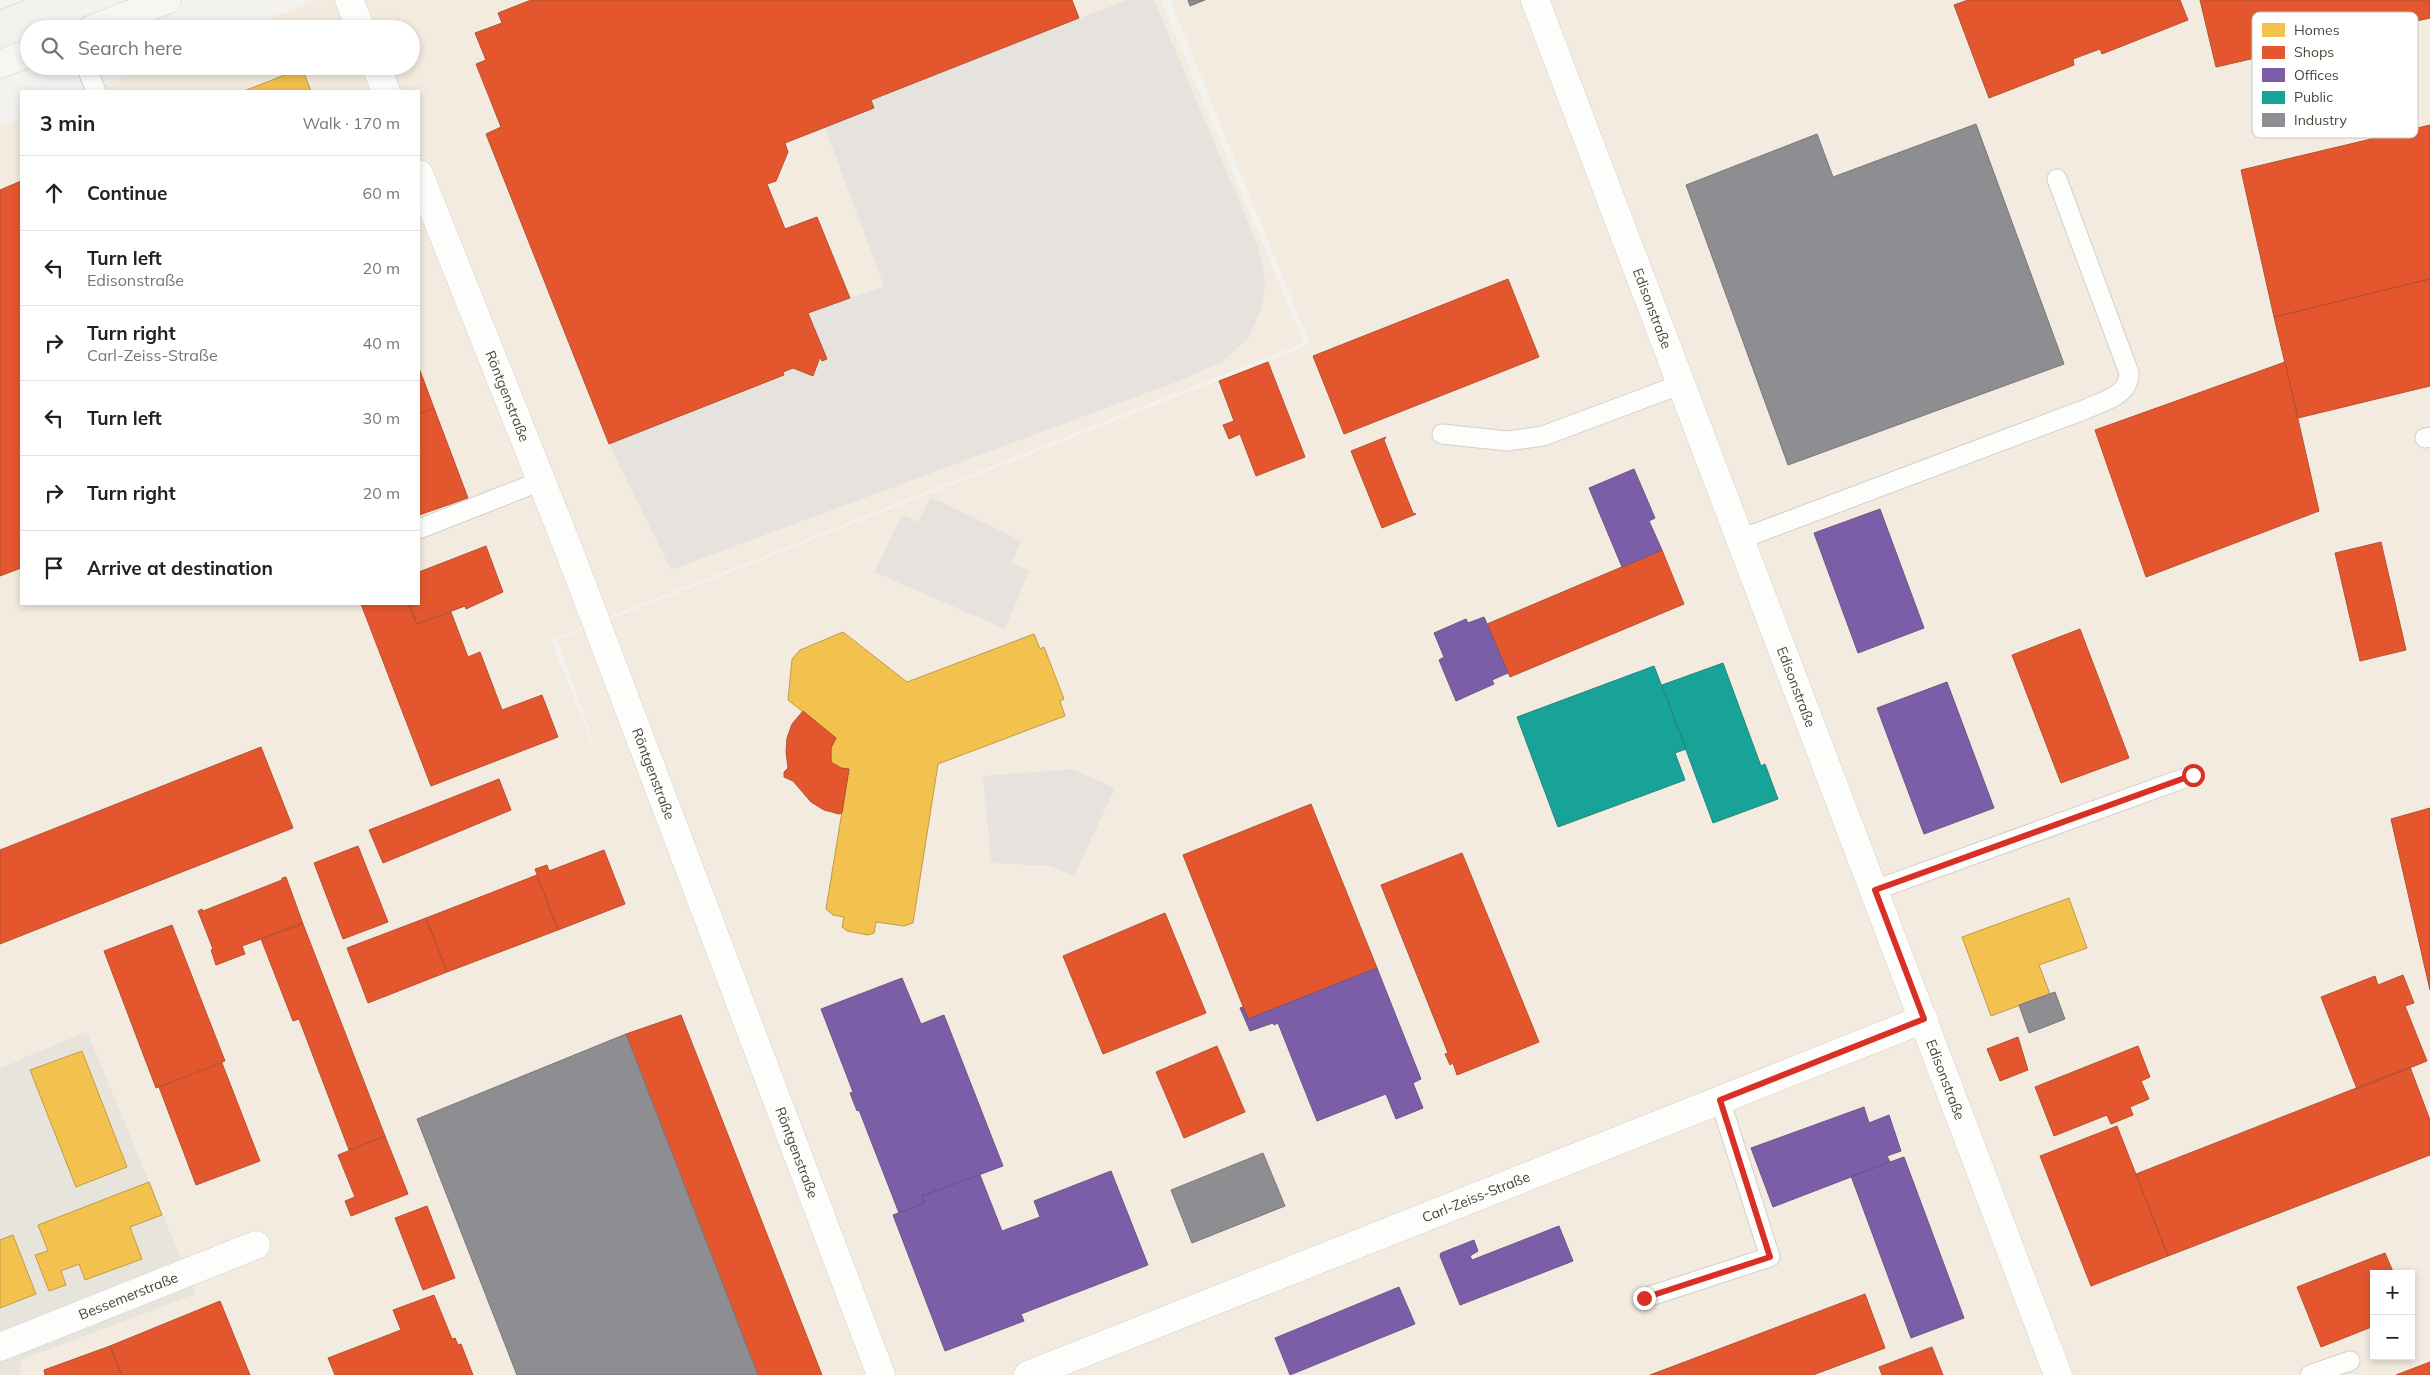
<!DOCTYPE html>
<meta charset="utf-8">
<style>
:root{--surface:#fff;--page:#f6f6f6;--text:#222;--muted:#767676;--line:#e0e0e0}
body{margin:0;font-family:Mulish,sans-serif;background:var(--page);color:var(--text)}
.controls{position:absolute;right:15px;bottom:15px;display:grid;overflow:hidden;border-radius:0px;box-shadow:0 2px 8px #0003}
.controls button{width:45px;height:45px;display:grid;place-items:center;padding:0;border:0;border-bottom:1px solid var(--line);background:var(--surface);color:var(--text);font:25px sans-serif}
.stop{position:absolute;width:15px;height:15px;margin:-11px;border:4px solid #d93025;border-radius:50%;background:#fff}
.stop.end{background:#d93025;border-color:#fff;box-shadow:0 1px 5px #0008}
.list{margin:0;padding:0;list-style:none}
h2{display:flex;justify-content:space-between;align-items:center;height:65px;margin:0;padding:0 20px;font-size:21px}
h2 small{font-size:16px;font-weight:400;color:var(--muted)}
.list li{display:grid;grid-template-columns:32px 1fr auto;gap:15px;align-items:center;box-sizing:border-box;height:75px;padding:0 20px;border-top:1px solid var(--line)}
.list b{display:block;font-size:19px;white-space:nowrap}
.list p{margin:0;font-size:16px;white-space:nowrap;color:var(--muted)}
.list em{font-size:16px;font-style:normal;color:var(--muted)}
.icon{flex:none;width:28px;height:28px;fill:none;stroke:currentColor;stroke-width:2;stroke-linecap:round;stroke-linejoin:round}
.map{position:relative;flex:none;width:2430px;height:1375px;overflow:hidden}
.search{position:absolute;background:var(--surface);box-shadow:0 2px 8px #0003;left:20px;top:20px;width:400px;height:55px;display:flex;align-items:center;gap:12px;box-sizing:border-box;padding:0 18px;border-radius:28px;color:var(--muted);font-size:19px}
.panel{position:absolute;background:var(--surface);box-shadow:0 2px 8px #0003;left:20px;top:90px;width:400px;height:515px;border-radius:0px}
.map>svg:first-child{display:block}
.residential{fill:#e7e4dc}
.commercial{fill:#f3ebdf;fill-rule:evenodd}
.parking{fill:#e6e3df}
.homes{fill:#f2c14e;stroke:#c09c48}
.shops{fill:#e4572e;stroke:#b65131}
.offices{fill:#7b5ea7;stroke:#6d5686}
.public{fill:#17a398;stroke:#27867c}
.industry{fill:#8d8d92;stroke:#797777}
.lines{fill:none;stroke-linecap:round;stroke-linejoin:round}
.service-casing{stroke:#d2d0cb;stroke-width:21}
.minor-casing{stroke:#d2d0cb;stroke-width:29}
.secondary-casing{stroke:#d3cfc5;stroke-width:29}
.service{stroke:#fdfdfc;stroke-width:19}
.minor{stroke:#fdfdfc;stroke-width:28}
.secondary{stroke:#f7f6f1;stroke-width:28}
.tram{stroke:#dbdbda;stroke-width:1}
.route{stroke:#d93025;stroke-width:6}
.labels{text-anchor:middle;stroke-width:5;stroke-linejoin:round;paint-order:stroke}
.street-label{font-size:14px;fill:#4b4439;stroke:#fff}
.key{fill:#fff;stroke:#c9c7c4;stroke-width:1}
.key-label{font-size:14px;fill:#4b4439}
</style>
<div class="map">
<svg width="2430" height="1375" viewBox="0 0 2430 1375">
<rect width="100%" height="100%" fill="#f4f2ee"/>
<path class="residential" d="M87,1031L196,1294L22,1360L19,1375H0V1068Z"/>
<path class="commercial" d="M315,0H1161L1304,343L551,640L591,740L581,745L593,740L557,640L1310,344L1170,0H2430V1375H19L22,1360L196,1294L87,1031L0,1068V127L21,118V604H419V91H88L151,66H411V29H244ZM2374,1274H2411V1356H2374Z"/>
<path class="parking" d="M1127,0H1154L1258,246L1266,283L1261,309L1249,337L1222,362L1184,379L671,570L609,444L784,376L783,372L793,368L813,376L820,357L822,361L827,359L809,313L884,286L825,128L874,109L871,100Z
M931,497L1021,541L1012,563L1029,571L1005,629L874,572L902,515L918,522Z
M1072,769L1115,788L1074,876L1051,866L991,863L983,776Z"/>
<path class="homes" d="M301,66L311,91H244L290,73L288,67Z
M843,632L907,682L1034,634L1040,649L1044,647L1064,699L1060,701L1065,716L938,764L913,923L904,926L876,922L874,933L868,935L847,931L842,927L844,917L833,915L826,909L849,769L841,768L831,762V748L836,738L788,700L792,659L800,650Z
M2069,898L2087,948L2039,965L2050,994L1991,1016L1962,937Z
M82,1051L127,1167L76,1187L30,1070Z
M149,1182L162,1215L130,1227L142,1259L85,1280L79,1264L61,1271L66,1285L49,1291L35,1255L48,1251L38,1225Z
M13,1235L36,1294L0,1308V1240Z"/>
<path class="shops" d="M1072,0L1079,18L871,100L874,108L785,143L788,152L776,181L767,184L785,229L817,217L850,298L808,313L827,359L822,361L820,357L813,376L793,368L783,372L784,375L609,444L486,134L501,127L476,64L486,60L475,33L502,23L498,13L531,0Z
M1968,0H2180L2188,20L2102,54L2100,49L2073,59L2074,65L1989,98L1954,5Z
M2200,0H2430V18L2216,67Z
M2430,125V279L2274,317L2241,170Z
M21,181V568L0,576V190Z
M1508,279L1539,357L1344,434L1313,356Z
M2430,279V386L2298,418L2274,317Z
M1268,362L1305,457L1256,476L1240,434L1229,439L1223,425L1234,421L1219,381Z
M2285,362L2319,511L2146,577L2095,430Z
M419,368L434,408L419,414Z
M434,408L468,498L419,515V414Z
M1386,437L1384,440L1398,476L1413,513L1416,514L1382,528L1351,451Z
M2381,542L2406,650L2360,661L2335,553Z
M486,546L503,592L466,609L465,606L417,624L409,604H419V572Z
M1662,550L1684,604L1510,677L1487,624Z
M361,604H409L417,624L451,612L468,657L480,652L502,710L542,695L558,737L431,786Z
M2080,629L2129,758L2061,783L2012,655Z
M803,711L836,738L831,748V762L841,768L849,769L842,813L839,814L824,810L811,802L793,781L784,777V772L788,768L786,752L787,738L792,724Z
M261,747L293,828L0,944V850Z
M499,779L511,810L383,863L369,830Z
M1311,804L1377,968L1248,1019L1183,855Z
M2430,808V990L2391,819Z
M358,846L388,922L343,939L314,863Z
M604,850L625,904L558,930L535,869L547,865L549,871Z
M1462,853L1539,1042L1457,1075L1453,1063L1450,1065L1445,1054L1448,1053L1381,885Z
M537,875L558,930L447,972L426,918Z
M286,877L303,924L242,946L245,954L216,965L211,950L213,949L198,911L202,909L203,911L282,880V878Z
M1165,913L1206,1013L1103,1054L1063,956Z
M426,918L447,972L368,1003L347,948Z
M300,923L303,924L385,1136L349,1150L299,1019L293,1021L261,939Z
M172,925L225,1061L156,1088L104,951Z
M2403,975L2414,1003L2405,1006L2427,1061L2357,1089L2321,997L2375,976L2378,985Z
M681,1015L822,1375H758L626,1034Z
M2018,1037L2028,1070L2000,1081L1987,1049Z
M1217,1046L1245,1112L1184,1138L1156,1072Z
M2138,1046L2150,1077L2141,1081L2149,1099L2130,1107L2133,1115L2111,1124L2107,1115L2054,1136L2035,1087Z
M222,1063L260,1161L196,1185L159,1087Z
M2410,1067L2430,1120V1155L2168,1256L2136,1174Z
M2117,1126L2168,1256L2091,1286L2040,1156Z
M385,1136L408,1194L351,1216L345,1201L355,1197L338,1155Z
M427,1206L455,1278L423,1290L395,1218Z
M2385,1253L2394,1274H2374V1326L2321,1347L2297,1287Z
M1865,1294L1885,1348L1813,1375H1650Z
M434,1295L452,1339L455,1338L458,1345L461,1344L473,1375H335L328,1358L401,1330L393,1310Z
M220,1301L250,1375H122L110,1346Z
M110,1346L122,1375H45L44,1370Z
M1932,1347L1943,1375H1882L1879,1367Z
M2430,1362V1375H2396Z"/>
<path class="offices" d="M1634,469L1655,518L1649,521L1662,550L1622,567L1589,488Z
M1880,509L1924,628L1858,653L1814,533Z
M1484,617L1508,673L1492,680L1494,684L1456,701L1439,660L1444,657L1434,633L1466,619L1468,623Z
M1947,682L1994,808L1924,834L1877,708Z
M1377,968L1421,1079L1413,1083L1423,1108L1396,1119L1386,1094L1317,1121L1278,1023L1274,1025L1273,1023L1250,1031L1240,1008L1243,1007L1248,1019Z
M902,978L921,1024L944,1015L1003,1166L922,1196L924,1203L899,1213L859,1110L857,1111L850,1093L853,1092L821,1009Z
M1864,1107L1869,1123L1889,1115L1901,1151L1887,1156L1890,1162L1773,1207L1751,1148Z
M1904,1157L1964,1318L1911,1338L1851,1176Z
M1111,1171L1148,1265L1021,1314L1024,1321L945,1351L893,1215L924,1203L922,1196L980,1175L1002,1231L1040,1217L1034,1201Z
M1559,1226L1573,1261L1460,1305L1440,1256L1441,1253L1474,1240L1478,1251L1470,1256L1472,1260Z
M1399,1287L1415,1324L1290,1375L1275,1338Z"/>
<path class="public" d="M1723,663L1761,766L1765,764L1778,799L1713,823L1662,685Z
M1654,666L1686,749L1675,753L1685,780L1558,827L1517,717Z"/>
<path class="industry" d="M1188,0H1205L1190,6Z
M1976,124L2064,364L1788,465L1686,185L1817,134L1833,177Z
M2055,992L2065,1019L2029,1033L2019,1005Z
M626,1034L758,1375H517L417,1119Z
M1263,1153L1285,1206L1192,1243L1171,1190Z"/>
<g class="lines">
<g class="service-casing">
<path id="service" d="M86,66L96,91
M1442,434L1507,441L1543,436L1682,384
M2425,438L2430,437
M419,529L541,481
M1741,539L2086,409C2103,401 2129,396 2129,373L2057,179
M1875,890L2193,775
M1644,1298L1770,1257L1720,1100
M2310,1375L2350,1361"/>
</g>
<g class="minor-casing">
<g id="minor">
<path d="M349,0L361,29"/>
<path id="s1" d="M1535,0L2058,1375"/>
<path d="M376,66L386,91"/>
<path id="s2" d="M419,174L570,553L881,1375"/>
<path id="s3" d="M0,1347L256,1245"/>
<path id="s4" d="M1028,1375L1924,1019"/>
</g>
</g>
<g class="secondary-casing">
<path id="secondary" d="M92,29L167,0
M0,64L29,53"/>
</g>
<use href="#service" class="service"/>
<use href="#minor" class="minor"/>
<use href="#secondary" class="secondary"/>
<path class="tram" d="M0,10L25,0"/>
</g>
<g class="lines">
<path class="route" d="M1644,1298L1770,1257L1720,1100L1924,1019L1875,890L2193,775"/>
</g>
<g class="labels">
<g class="street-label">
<text dy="5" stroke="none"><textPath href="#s1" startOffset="330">Edisonstraße</textPath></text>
<text dy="5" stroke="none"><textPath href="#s2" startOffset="239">Röntgenstraße</textPath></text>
<text dy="5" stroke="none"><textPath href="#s1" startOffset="735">Edisonstraße</textPath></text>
<text dy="5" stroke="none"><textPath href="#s2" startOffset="644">Röntgenstraße</textPath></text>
<text dy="5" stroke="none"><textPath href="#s1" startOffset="1155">Edisonstraße</textPath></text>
<text dy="5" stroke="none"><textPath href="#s2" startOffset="1049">Röntgenstraße</textPath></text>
<text dy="5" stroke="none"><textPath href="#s4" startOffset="482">Carl-Zeiss-Straße</textPath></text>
<text dy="5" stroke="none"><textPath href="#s3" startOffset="138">Bessemerstraße</textPath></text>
</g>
</g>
<rect x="2252" y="12" width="166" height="126" rx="8" class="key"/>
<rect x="2262" y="23" width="23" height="14" fill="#f2c14e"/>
<rect x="2262" y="46" width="23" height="13" fill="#e4572e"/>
<rect x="2262" y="68" width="23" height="14" fill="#7b5ea7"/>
<rect x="2262" y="91" width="23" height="13" fill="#17a398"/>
<rect x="2262" y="113" width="23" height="14" fill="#8d8d92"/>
<g class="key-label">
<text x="2294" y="35">Homes</text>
<text x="2294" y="57">Shops</text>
<text x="2294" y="80">Offices</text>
<text x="2294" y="102">Public</text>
<text x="2294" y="125">Industry</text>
</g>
</svg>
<div class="controls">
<button>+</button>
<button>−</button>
</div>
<div class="stop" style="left:2193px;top:775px"></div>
<div class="stop end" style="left:1644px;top:1298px"></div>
<div class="search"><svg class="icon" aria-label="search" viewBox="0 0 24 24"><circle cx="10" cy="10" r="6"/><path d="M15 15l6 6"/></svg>Search here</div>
<section class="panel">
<h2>3 min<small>Walk · 170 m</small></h2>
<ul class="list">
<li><svg class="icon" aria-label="ahead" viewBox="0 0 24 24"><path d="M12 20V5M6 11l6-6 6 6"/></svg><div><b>Continue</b></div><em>60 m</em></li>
<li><svg class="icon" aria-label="left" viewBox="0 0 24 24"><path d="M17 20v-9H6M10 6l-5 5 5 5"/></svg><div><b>Turn left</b><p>Edisonstraße</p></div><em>20 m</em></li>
<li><svg class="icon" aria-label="right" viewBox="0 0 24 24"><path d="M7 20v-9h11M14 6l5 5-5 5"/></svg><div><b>Turn right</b><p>Carl-Zeiss-Straße</p></div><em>40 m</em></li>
<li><svg class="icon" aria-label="left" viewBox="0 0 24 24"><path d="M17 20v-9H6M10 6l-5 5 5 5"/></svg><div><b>Turn left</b></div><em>30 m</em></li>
<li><svg class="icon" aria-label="right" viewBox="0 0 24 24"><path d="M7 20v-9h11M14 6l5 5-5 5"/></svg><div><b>Turn right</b></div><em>20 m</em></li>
<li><svg class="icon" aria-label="arrive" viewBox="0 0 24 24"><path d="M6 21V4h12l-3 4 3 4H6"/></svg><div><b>Arrive at destination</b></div></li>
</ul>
</section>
</div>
